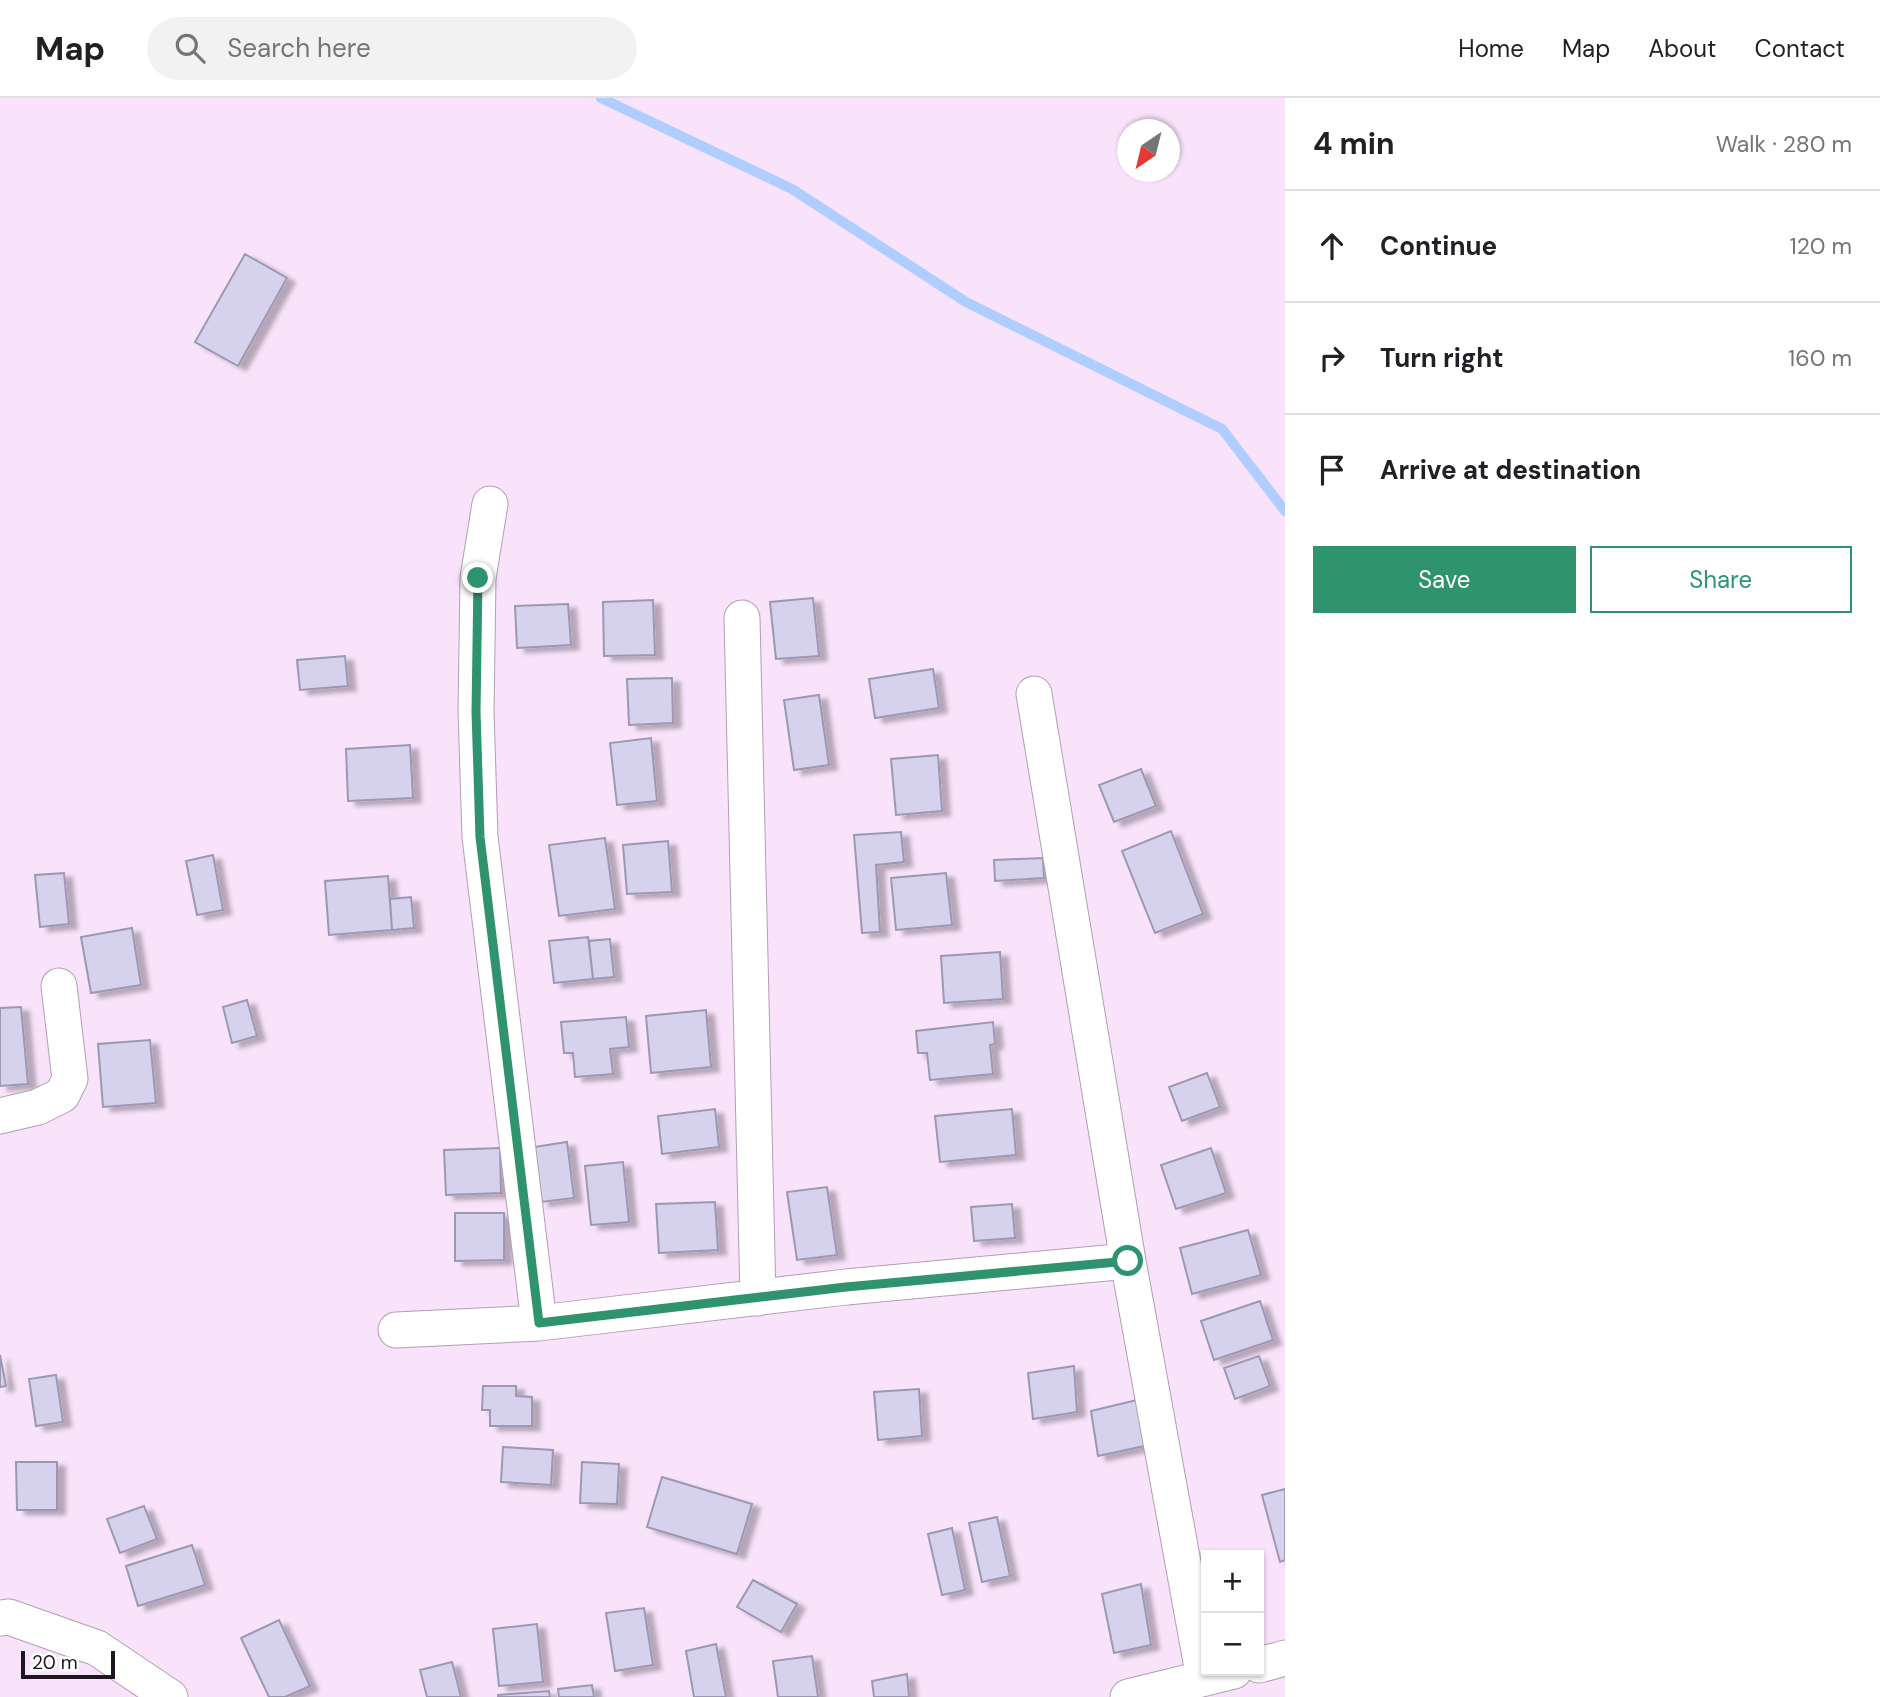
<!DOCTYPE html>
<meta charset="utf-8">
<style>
:root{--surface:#fff;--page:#f2f2f2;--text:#202124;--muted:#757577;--line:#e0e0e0;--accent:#2f936e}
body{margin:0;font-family:"DM Sans",sans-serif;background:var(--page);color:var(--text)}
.controls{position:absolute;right:21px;bottom:21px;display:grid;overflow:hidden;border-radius:0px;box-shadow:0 2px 5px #0004}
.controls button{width:63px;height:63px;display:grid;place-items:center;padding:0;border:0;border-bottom:2px solid var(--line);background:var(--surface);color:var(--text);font:35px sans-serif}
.compass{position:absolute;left:1117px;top:21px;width:63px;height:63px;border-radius:50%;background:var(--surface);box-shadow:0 2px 5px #0004;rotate:215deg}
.scale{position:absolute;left:21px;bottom:18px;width:94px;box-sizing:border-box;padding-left:7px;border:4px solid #1d161e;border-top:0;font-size:19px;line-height:24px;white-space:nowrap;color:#1d161e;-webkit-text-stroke:5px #fff;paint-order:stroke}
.stop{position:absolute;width:21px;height:21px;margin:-16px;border:5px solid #2f936e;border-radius:50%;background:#fff}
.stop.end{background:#2f936e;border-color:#fff;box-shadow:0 2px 7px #0008}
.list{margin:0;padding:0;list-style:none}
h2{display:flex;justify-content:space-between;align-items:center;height:91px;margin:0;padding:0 28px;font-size:30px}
h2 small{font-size:23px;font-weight:400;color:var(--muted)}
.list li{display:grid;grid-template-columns:46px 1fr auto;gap:21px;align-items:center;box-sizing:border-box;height:112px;padding:0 28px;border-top:2px solid var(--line)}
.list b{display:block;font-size:26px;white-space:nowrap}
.list em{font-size:23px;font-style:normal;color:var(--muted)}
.actions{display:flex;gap:14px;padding:21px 28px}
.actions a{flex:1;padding:16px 0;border:2px solid var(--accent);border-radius:0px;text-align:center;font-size:24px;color:var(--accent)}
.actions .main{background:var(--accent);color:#fff}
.icon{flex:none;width:38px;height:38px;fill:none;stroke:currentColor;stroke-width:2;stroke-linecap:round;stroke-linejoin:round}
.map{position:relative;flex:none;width:1285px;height:1599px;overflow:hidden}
header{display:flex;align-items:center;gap:42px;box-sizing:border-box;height:98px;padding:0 35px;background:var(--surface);border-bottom:2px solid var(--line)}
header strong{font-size:33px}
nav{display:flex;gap:38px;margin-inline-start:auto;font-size:24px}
.search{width:490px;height:63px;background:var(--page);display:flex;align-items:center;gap:18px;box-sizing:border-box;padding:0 24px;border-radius:38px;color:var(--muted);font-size:26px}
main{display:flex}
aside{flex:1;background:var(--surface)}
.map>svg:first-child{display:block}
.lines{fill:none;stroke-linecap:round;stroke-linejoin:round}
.stream{stroke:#afcdfe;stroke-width:10}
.building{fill:#d6d2ee;stroke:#9c98b3;stroke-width:2;filter:url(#shadow)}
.minor-casing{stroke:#b29eb4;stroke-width:37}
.minor{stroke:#fff;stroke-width:35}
.route{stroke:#2f936e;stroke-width:9}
</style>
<header>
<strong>Map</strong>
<div class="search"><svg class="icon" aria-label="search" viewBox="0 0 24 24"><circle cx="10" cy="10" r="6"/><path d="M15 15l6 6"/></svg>Search here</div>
<nav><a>Home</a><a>Map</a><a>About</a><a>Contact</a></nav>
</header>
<main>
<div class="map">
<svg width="1285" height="1599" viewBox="0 0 1285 1599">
<defs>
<filter id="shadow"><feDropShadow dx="8" dy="4.5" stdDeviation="2" flood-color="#0004"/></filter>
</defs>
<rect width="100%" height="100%" fill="#f8e3fa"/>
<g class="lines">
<path class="stream" d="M601,0L792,91L966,204L1222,331L1285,413"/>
</g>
<path class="building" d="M245,156L287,180L238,268L195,244Z
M813,500L819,558L776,561L770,504Z
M653,502L655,557L604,558L603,504Z
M568,506L571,547L517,550L515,508Z
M345,558L348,588L300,592L297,562Z
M933,571L939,610L875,620L869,581Z
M672,580L673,625L629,627L627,581Z
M819,597L829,667L794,672L784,602Z
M651,640L657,703L617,707L610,645Z
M410,647L413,700L348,703L346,651Z
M938,657L942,713L896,717L891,661Z
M1141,671L1156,708L1114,724L1099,687Z
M1171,733L1203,816L1155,835L1122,753Z
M901,734L904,764L876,767L880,834L862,835L854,737Z
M605,740L615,811L559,818L549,747Z
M668,743L672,794L627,796L623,747Z
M213,757L223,812L197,817L186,763Z
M1043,760L1044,780L995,783L994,762Z
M64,775L69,826L40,829L35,777Z
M946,775L952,827L896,832L891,780Z
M388,778L392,832L329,837L325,783Z
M411,799L414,830L392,832L390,801Z
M132,830L141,887L91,895L81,839Z
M588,839L593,881L554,885L549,843Z
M610,841L614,879L593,881L589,843Z
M1000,854L1003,901L944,905L941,858Z
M247,902L257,938L232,945L223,909Z
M21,909L28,986L0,988V910Z
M706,912L711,969L651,975L646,918Z
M626,919L629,949L610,951L613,976L575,979L573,955H564L561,924Z
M993,924L995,946L990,947L993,976L930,982L927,955H918L916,933Z
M150,942L156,1005L103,1009L98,946Z
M1207,975L1220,1009L1182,1023L1169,989Z
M715,1011L719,1049L662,1056L658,1018Z
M1012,1011L1016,1057L940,1064L935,1018Z
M567,1044L574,1100L541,1104L534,1049Z
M500,1050L501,1095L446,1097L444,1052Z
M1211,1050L1226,1095L1176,1111L1161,1067Z
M623,1064L629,1124L591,1127L585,1068Z
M827,1089L837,1157L797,1162L787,1094Z
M715,1104L718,1152L659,1155L656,1106Z
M1012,1106L1015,1140L974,1143L971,1109Z
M455,1115H504V1162L455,1163Z
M1248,1132L1261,1177L1192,1196L1180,1150Z
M1260,1203L1273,1242L1214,1262L1201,1223Z
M0,1257L6,1288L0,1289Z
M1259,1258L1270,1288L1235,1301L1224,1270Z
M1074,1268L1077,1314L1033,1321L1028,1275Z
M56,1277L63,1324L36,1328L29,1281Z
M483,1288H516V1298L532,1299V1328H490V1312H482Z
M919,1291L922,1338L878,1342L874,1294Z
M1141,1301L1149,1347L1098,1358L1091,1313Z
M503,1349L553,1352L551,1387L501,1384Z
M16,1364H57V1412H17Z
M582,1364L619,1366L617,1406L580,1405Z
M662,1379L752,1406L737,1456L647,1429Z
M1285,1391V1462L1280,1464L1262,1397Z
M144,1408L157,1441L120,1455L107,1421Z
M997,1419L1010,1478L982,1484L969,1425Z
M952,1430L965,1492L942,1497L928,1436Z
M192,1447L205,1487L138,1508L126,1468Z
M753,1482L797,1506L781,1534L737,1509Z
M1141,1486L1151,1547L1114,1555L1102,1496Z
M644,1510L653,1567L615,1573L606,1515Z
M279,1522L310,1588L285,1599H269L241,1540Z
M537,1526L543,1584L499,1588L493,1531Z
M716,1546L726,1599H694L686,1553Z
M812,1558L818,1599H778L773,1563Z
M452,1564L461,1599H427L420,1572Z
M907,1576L909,1599H874L872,1583Z
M592,1587L594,1599H559L558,1591Z
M549,1593L550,1599H498V1597Z"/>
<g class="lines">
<g class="minor-casing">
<path id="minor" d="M490,406L478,480L476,614L480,739L539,1225
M742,520L758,1200
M1034,596L1128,1163L1204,1580
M0,1018L38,1009L62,997L70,981L59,888
M396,1232L539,1225L846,1189L1128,1163
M0,1520L9,1519L97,1550L170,1599
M1259,1567L1285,1560
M1128,1599L1234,1573"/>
</g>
<use href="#minor" class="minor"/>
</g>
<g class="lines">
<path class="route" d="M478,480L476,614L480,739L539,1225L846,1189L1128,1163"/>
</g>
</svg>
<div class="controls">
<button>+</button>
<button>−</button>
</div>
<svg class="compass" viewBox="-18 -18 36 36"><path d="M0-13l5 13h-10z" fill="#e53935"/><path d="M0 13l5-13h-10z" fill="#757577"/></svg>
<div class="scale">20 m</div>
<div class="stop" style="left:1128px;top:1163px"></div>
<div class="stop end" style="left:478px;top:480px"></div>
</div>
<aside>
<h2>4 min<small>Walk · 280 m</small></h2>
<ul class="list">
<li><svg class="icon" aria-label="ahead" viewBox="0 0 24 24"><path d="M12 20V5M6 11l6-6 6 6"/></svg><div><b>Continue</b></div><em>120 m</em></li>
<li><svg class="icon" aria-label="right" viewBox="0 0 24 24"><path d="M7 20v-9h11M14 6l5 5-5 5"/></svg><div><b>Turn right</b></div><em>160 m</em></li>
<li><svg class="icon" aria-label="arrive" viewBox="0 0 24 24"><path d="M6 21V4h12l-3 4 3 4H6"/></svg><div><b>Arrive at destination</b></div></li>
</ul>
<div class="actions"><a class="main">Save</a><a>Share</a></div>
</aside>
</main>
